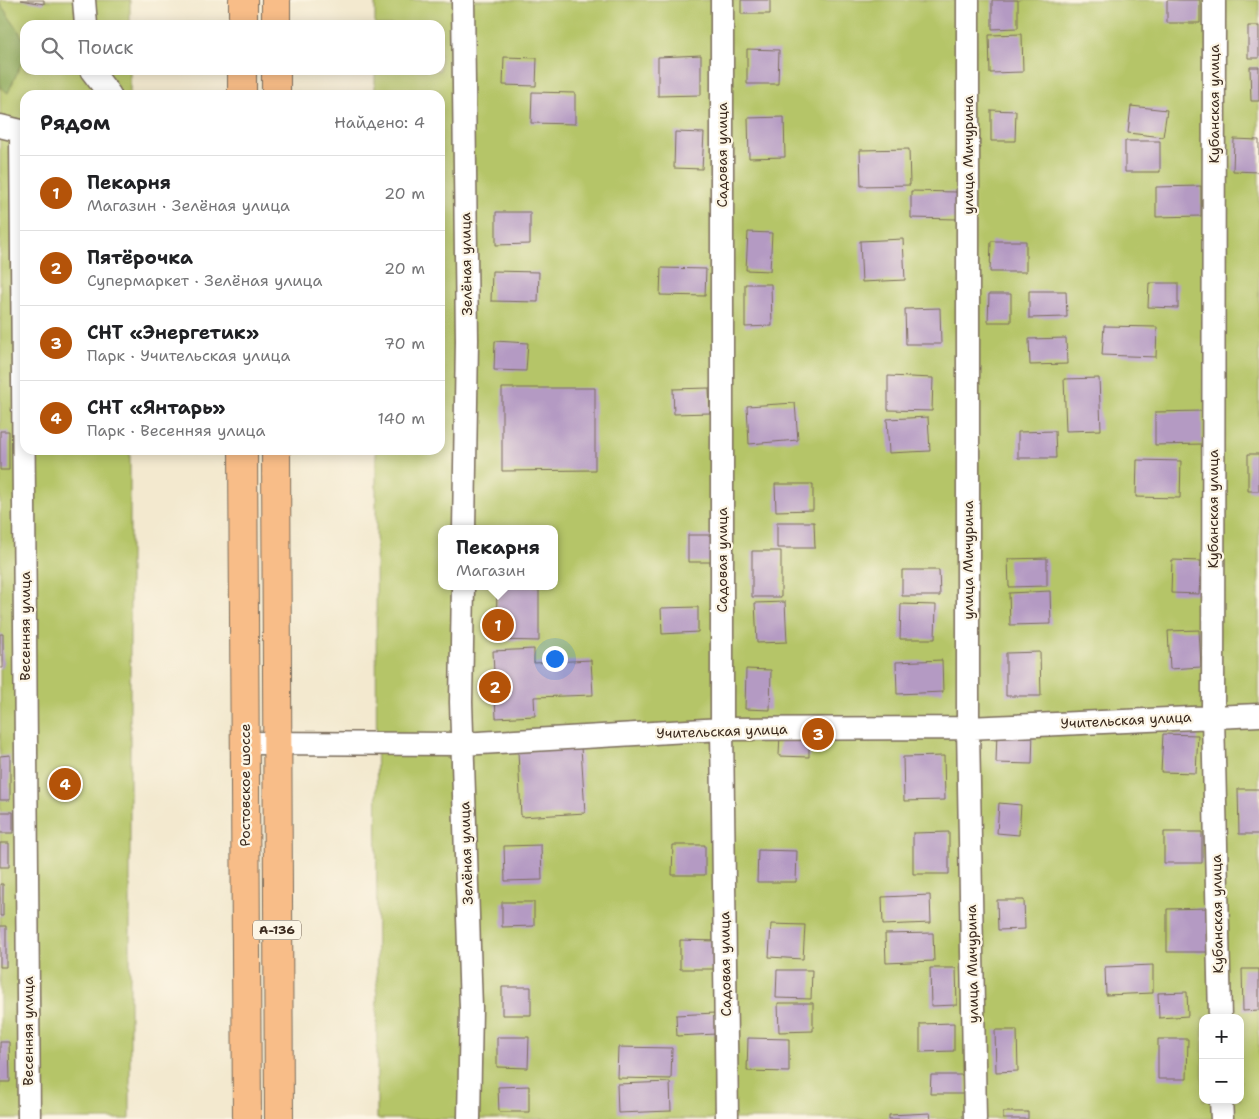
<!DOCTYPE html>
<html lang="ru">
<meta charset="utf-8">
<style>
:root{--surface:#fff;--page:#f2f2f2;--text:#202124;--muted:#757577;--line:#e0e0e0;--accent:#b45309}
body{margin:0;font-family:"Shantell Sans",sans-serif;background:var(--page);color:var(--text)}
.controls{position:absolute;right:15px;bottom:15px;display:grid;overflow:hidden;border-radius:10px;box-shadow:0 2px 12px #0003}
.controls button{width:45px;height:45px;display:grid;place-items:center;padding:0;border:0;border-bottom:1px solid var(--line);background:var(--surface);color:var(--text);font:25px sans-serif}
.you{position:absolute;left:554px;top:658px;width:18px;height:18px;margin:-12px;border:4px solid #fff;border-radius:50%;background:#1a73e8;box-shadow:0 0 0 8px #1a73e833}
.badge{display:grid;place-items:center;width:32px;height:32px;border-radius:50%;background:var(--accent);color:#fff;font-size:16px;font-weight:700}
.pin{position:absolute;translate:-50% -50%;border:2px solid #fff;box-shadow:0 1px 5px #0006}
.popup{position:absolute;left:438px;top:525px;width:120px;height:65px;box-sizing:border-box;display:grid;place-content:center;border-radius:10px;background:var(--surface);filter:drop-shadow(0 1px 4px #0005);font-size:16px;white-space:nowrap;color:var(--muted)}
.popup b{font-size:19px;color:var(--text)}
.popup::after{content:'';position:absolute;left:50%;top:100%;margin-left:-10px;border:10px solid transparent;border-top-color:var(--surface)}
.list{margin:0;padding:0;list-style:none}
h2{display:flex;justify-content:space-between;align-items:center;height:65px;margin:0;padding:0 20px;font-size:21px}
h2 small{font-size:16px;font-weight:400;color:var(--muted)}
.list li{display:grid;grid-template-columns:32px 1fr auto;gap:15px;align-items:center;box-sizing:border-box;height:75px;padding:0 20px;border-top:1px solid var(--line)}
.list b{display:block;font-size:19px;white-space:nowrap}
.list p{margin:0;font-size:16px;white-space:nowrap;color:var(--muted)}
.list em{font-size:16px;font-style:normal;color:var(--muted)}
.icon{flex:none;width:28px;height:28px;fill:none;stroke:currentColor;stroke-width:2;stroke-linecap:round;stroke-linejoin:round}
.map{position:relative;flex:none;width:1259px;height:1119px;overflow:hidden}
.search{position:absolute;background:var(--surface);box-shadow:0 2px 12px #0003;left:20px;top:20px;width:425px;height:55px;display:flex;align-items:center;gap:12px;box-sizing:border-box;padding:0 18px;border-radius:15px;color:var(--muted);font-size:19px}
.panel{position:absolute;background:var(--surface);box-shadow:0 2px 12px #0003;left:20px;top:90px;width:425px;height:365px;border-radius:15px}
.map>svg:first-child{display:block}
.green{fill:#b5c568;stroke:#787843;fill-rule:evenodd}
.forest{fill:#90aa5c;stroke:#666a3d}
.building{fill:#b49ac3}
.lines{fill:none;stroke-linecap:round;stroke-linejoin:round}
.street-casing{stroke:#7b6d5c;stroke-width:25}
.highway-casing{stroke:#7b6d5c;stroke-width:30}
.street{stroke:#fff;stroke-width:22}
.highway{stroke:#f8bd88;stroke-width:28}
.labels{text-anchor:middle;stroke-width:4.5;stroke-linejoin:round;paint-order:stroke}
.shield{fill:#fcf5e5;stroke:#75675a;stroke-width:1}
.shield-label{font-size:12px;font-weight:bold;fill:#3b2a1e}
.street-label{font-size:14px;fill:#3b2a1e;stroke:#fcf5e5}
</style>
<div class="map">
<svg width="1259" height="1119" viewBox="0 0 1259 1119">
<rect width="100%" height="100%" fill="#fcf5e5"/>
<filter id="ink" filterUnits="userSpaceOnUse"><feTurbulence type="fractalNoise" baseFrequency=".02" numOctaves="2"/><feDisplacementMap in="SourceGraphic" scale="10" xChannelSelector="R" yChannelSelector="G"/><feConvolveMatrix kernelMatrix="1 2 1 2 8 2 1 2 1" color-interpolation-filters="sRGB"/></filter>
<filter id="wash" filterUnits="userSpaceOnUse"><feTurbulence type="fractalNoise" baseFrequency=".0096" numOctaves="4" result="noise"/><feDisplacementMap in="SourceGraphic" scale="20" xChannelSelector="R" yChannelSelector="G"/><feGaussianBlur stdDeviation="1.12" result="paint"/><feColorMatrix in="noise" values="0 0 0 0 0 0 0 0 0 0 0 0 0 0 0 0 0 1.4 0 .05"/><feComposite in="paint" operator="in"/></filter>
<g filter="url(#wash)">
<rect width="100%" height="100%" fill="#f3e9cf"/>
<path class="green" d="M0,0H130V25H25V70H130V95H25V450H130V1119H0Z
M375,0H1259V1119H377L376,450H440V95H375V70H440V25H375ZM442,529H554V586H442ZM1203,1018H1240V1100H1203Z"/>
<path class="forest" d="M0,3L25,41V55L8,93L0,87Z"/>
<g id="blocks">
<path class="building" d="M21,0H44V4Z
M741,0H770V14H741Z
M992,0H1018V28L992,29Z
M1167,0H1200V23H1167Z
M1248,26H1259V58H1248Z
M1022,34L1023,72L990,73L989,35Z
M747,49L779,50L778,84H747Z
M701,55V95L658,96V57Z
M504,57L537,58L536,86L503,85Z
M1250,67H1259V101H1251Z
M532,92L575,93V124L531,123Z
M1131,106L1167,110L1163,137L1128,133Z
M991,110L1016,111L1015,141H991Z
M784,117L785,157L749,158L748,118Z
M675,132L704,133L702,169L674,168Z
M1234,139L1259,140V172L1233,171Z
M1125,141H1160V172H1125Z
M909,149L910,185L861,186L860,150Z
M1201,186V216L1156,217V187Z
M911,191L957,192V219L911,218Z
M496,212H530V244L496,245Z
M748,232L772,233L770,271L746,270Z
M903,239L905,280L862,282L860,241Z
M991,241H1026V272H990Z
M661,268L706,269L705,296L660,295Z
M492,271L539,272L538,302L491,301Z
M1149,283H1178V308L1148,307Z
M745,284H771L772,326L745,327Z
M1029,291H1066L1067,317L1029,318Z
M989,294H1011V322H988Z
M940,308L941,344H906L905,309Z
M1104,326L1157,327L1156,357L1102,355Z
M1066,338L1067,364L1030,365L1029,339Z
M495,341L528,343L526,371L494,370Z
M888,376L933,378L932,411L888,410Z
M1099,378L1101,430L1066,431L1064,379Z
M502,388H595V470L502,471Z
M709,388L710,413L674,414L673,389Z
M795,403L798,440L749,444L747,406Z
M1202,411V444L1155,445V412Z
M928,417L930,451L889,453L887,419Z
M0,431H9V470H0Z
M1055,431L1056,458H1018V432Z
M1248,454H1259V491H1248Z
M1137,460L1181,461L1180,498L1136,497Z
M775,484H813V510L776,511Z
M777,522H814L815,548H777Z
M688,535H714L713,562H688Z
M752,551H781V597H752Z
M1047,558V586L1009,587L1008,559Z
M1172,560L1201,561L1199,594L1171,593Z
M902,570H939L940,596H902Z
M497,587H539V641L496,640Z
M1050,591L1051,624L1010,625L1009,593Z
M785,602L787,642L757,643L755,603Z
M901,604L936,605L935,639H900Z
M698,607V632L662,634L661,608Z
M1199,630L1201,667L1170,669L1168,631Z
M0,634H3V668H0Z
M534,649V663L591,660L593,695L534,697L535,716L496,718L493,651Z
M1040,652L1041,696H1006V653Z
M942,660L943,692L897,694L896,662Z
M746,669L771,670L770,710L745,709Z
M997,730L1033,731L1032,764L996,763Z
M780,733H809V757L779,756Z
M1163,734L1198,735L1196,773L1161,772Z
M581,747L585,813L521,817L518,751Z
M10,755V800H0V756Z
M944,756L945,800L904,801L903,757Z
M1238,789H1259V834H1239Z
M999,803L1021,805L1019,835L997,833Z
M0,812H13V833H0Z
M949,832V874H913V833Z
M1164,832H1202V863H1164Z
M0,843H9V867H0Z
M541,845L542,880L505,881L504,846Z
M673,845H705V875H672Z
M758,850L797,851L796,882H757Z
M0,884H3V916H0Z
M930,895L931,923L883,925L882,897Z
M997,900H1024L1025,929L998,930Z
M502,902H534V926L502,927Z
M1209,908V952H1167V909Z
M771,924L805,925L803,959L769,957Z
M0,926H6V967H0Z
M933,933L934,961L886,963L885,934Z
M680,940L717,941L716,969H680Z
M1153,965V993L1106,995L1105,967Z
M930,968H956L957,1005L931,1006Z
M1242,969H1259V1010L1243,1011Z
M777,970H812L811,999L776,998Z
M502,987H531V1015H502Z
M1187,992L1188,1016L1159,1018L1158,993Z
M778,1003H813V1031L779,1032Z
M715,1013L716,1034L677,1036L676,1015Z
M954,1023V1051L920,1052V1024Z
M995,1030H1017L1018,1071L996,1072Z
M497,1037H529L528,1068L497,1067Z
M748,1038L789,1039V1072L747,1071Z
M1158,1039H1188L1187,1079H1158Z
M0,1042H9L10,1082H0Z
M618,1047L672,1048L671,1079L617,1078Z
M931,1075H966V1094H930Z
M670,1082L671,1111L618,1113L617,1084Z
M529,1086V1112H499L498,1087Z
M1003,1112H1028V1119H1003Z
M930,1113L931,1119H889V1115Z"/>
</g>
</g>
<g filter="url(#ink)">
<use href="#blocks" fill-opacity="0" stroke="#7b6d5c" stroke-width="1"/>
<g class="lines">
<g class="street-casing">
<path id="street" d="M84,0L86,25
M463,0L467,340L464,529
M722,0V729L727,1119
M968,0V728L975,1119
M1214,0L1213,716L1220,1018
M91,70L110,95
M0,126L25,132
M21,132L29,1119
M463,586L461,702L471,1008L469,1119
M244,743L462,744L722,729L968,728L1259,715
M1221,1100L1222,1119"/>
</g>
<g class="highway-casing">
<path id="highway" d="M243,25V0
M276,25V0
M242,95V70
M276,95V70
M243,450L247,1119
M276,450L279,1119"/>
</g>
<use href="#street" class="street"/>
<use href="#highway" class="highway"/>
</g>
</g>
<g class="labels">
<rect class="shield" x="253" y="920.5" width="48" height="19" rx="4"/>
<g class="shield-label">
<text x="277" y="934">А-136</text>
</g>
<g class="street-label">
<text transform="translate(1214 104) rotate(-90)" y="5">Кубанская улица</text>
<text transform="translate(722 155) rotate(-90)" y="5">Садовая улица</text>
<text transform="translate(968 155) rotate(-90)" y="5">улица Мичурина</text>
<text transform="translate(466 264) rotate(-91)" y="5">Зелёная улица</text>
<text transform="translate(1213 509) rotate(-90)" y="5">Кубанская улица</text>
<text transform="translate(722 560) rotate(-90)" y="5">Садовая улица</text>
<text transform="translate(968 560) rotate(-90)" y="5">улица Мичурина</text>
<text transform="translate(25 626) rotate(-90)" y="5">Весенняя улица</text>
<text transform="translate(1126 720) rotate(-3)" y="5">Учительская улица</text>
<text transform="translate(722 731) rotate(-2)" y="5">Учительская улица</text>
<text transform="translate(245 785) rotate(-90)" y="5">Ростовское шоссе</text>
<text transform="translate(466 853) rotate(-92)" y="5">Зелёная улица</text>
<text transform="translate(1217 914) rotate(-91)" y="5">Кубанская улица</text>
<text transform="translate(725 964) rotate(-91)" y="5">Садовая улица</text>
<text transform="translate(972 964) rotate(-91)" y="5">улица Мичурина</text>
<text transform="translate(28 1031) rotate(-90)" y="5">Весенняя улица</text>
</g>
</g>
</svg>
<div class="controls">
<button>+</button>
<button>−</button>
</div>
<div class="you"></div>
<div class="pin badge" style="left:498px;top:625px">1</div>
<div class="popup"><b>Пекарня</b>Магазин</div>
<div class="pin badge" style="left:495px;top:687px">2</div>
<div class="pin badge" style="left:818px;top:734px">3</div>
<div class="pin badge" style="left:65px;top:784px">4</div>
<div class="search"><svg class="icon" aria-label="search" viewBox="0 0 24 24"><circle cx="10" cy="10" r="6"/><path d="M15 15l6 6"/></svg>Поиск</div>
<section class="panel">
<h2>Рядом<small>Найдено: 4</small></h2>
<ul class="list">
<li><span class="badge">1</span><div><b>Пекарня</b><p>Магазин · Зелёная улица</p></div><em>20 m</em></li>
<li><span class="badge">2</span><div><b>Пятёрочка</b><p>Супермаркет · Зелёная улица</p></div><em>20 m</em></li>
<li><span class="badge">3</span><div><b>СНТ «Энергетик»</b><p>Парк · Учительская улица</p></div><em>70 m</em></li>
<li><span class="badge">4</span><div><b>СНТ «Янтарь»</b><p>Парк · Весенняя улица</p></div><em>140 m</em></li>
</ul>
</section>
</div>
